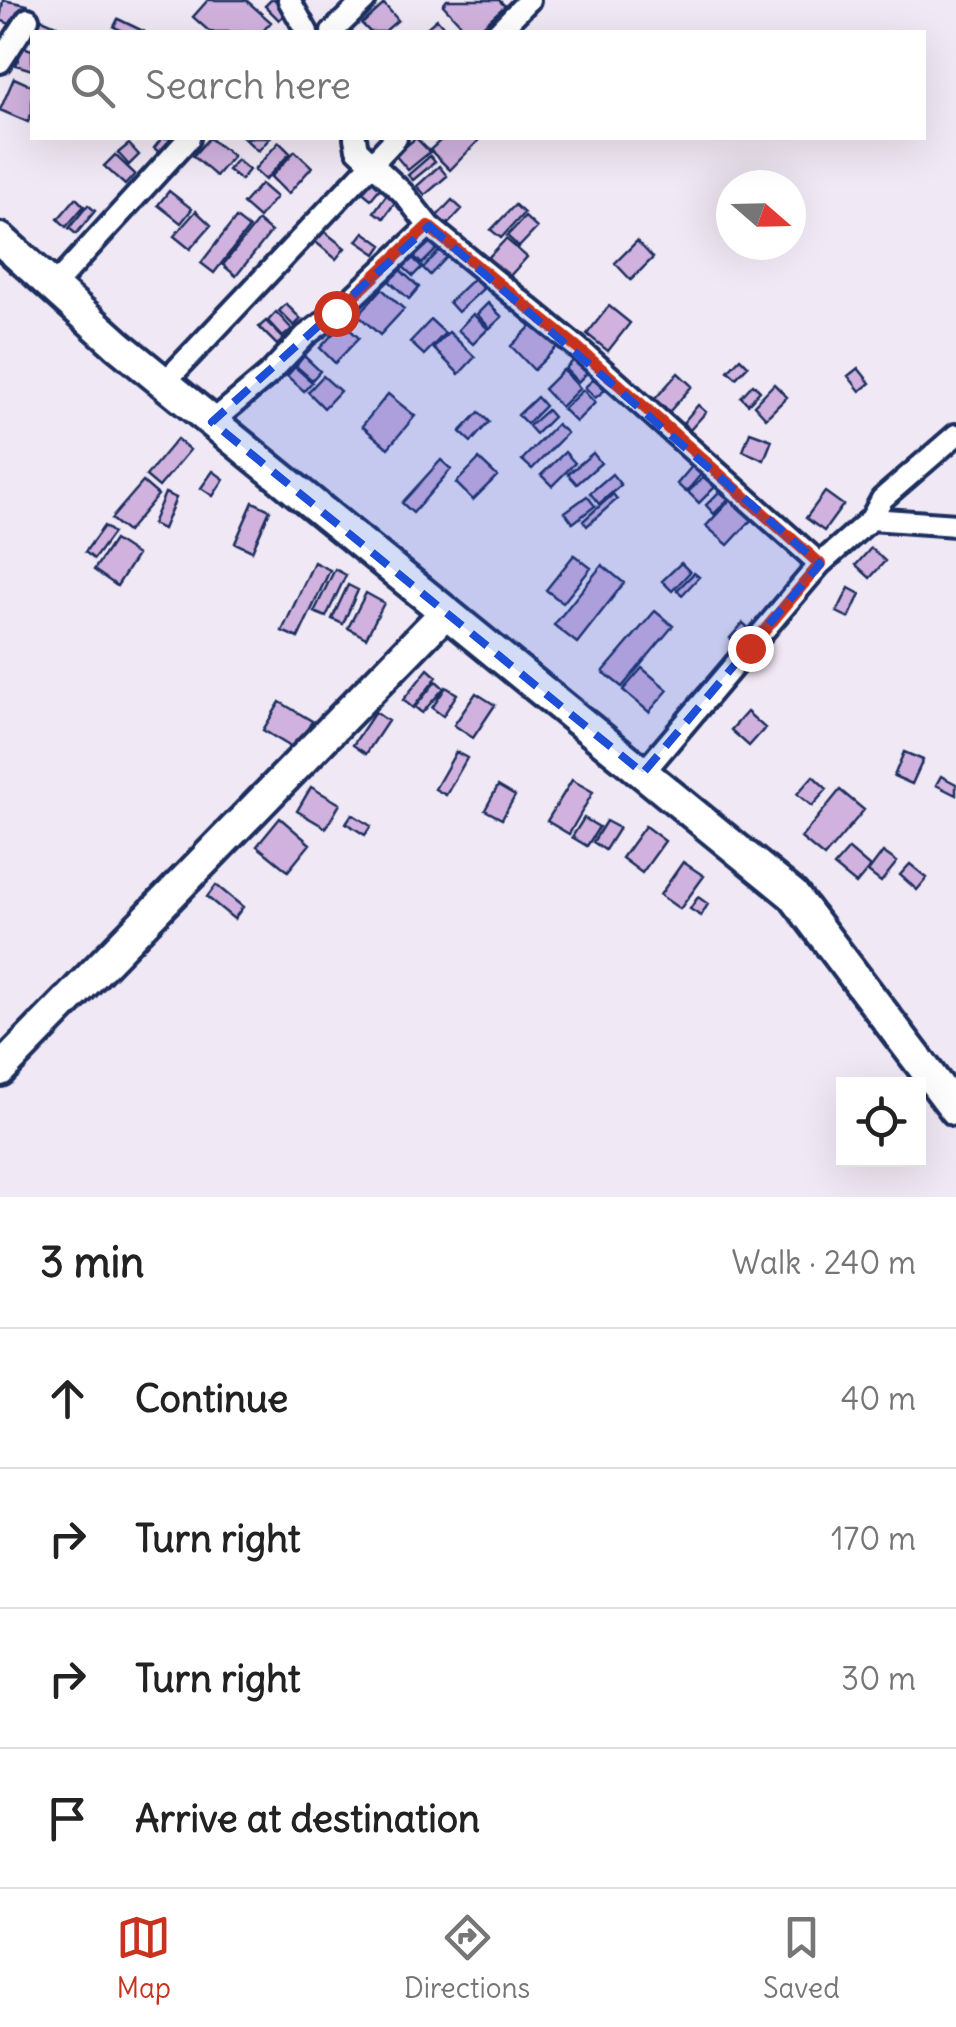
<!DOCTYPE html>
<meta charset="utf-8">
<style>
:root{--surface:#fff;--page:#f2f2f2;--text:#222;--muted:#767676;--line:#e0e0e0;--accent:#c8321e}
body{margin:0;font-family:Delius,sans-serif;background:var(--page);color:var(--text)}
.controls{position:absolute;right:30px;bottom:30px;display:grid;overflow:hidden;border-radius:0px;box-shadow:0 10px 40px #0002}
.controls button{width:90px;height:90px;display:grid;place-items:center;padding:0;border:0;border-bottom:2px solid var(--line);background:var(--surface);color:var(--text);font:50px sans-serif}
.compass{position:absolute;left:716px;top:170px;width:90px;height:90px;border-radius:50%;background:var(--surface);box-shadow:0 10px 40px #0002;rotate:110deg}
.stop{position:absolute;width:30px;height:30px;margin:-22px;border:8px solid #c8321e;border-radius:50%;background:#fff}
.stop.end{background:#c8321e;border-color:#fff;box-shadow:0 2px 10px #0008}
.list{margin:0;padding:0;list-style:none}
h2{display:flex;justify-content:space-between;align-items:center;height:130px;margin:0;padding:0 40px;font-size:42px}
h2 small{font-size:32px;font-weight:400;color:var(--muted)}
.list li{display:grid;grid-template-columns:65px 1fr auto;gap:30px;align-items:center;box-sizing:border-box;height:140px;padding:0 40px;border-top:2px solid var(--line)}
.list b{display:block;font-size:38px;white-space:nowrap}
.list em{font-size:32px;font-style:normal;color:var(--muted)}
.icon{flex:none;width:55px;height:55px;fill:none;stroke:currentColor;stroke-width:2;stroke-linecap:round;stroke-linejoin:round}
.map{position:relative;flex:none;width:956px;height:1197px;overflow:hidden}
.search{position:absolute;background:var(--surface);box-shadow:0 10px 40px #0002;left:30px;right:30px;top:30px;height:110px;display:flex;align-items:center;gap:25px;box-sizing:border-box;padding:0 35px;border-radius:0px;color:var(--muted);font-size:38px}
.sheet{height:690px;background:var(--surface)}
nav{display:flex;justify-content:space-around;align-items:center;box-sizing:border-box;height:140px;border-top:2px solid var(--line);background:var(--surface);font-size:28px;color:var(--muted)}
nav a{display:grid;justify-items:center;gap:5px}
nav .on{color:var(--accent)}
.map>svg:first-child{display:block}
.building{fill:#d1b2de;stroke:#1b2f5e;stroke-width:2.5}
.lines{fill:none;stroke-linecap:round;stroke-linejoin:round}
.street-casing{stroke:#1b2f5e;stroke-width:28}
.secondary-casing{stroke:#1b2f5e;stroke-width:38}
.street{stroke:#fff;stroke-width:20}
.secondary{stroke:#fff;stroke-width:30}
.route{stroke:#c8321e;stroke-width:12}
.marked{fill:#1d4ed8;fill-opacity:0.2;stroke:#1d4ed8;stroke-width:8;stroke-dasharray:20 12;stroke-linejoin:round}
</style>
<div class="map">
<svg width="956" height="1197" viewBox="0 0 956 1197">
<rect width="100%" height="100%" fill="#f1e8f5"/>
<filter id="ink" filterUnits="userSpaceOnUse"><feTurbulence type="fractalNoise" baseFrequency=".01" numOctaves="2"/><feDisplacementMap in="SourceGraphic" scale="20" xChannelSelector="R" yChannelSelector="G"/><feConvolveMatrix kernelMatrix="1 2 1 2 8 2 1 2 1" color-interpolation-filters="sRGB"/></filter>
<g filter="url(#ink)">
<path class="building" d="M3,0L27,5L17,27L0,20Z
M208,0H246L271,22L262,32H210L193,17Z
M271,0H280L290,9L279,20L265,6Z
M447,0H499L505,6L476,32H468L443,5Z
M384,4L398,20L384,32H370L362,24Z
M42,19L56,25L52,32H35Z
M118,19L145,32H125L114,27Z
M437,19L448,32H426L424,30Z
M23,47L32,50V70L16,65Z
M14,78L32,86V112L28,122L0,110Z
M162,138H174L181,144L168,159L154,148Z
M209,138L233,156L216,176L193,156Z
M244,138H270L258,151Z
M416,138L430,152L408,170L395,155Z
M443,138H476L479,140L450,170L430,150Z
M279,142L290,153L265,180L254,170Z
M129,144L139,155L129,165L118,153Z
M295,151L312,167L288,194L271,177Z
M115,155L135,174L125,185L104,166Z
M430,156L435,162L413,180L408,175Z
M237,160L249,170L241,180L228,170Z
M439,166L447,176L425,195L417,186Z
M368,168L385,182L371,199L354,185Z
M261,184L276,197L259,218L243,204Z
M169,191L192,209L181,223L158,205Z
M387,194L396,201L384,218L374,212Z
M76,198L84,206L66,227L58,219Z
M452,200L462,209L447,225L437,216Z
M88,205L95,211L76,234L69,228Z
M515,205L524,213L501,238L491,230Z
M196,211L211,225L190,249L174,236Z
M525,217L537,228L519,247L507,236Z
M236,218L249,228L214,273L201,263Z
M258,221L271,232L236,276L223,265Z
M320,228L345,248L336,259L312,239Z
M364,232L382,245L376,254L357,241Z
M428,238L438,248L422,264L412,255Z
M506,239L527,257L508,278L487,259Z
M637,241L653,258L631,280L615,263Z
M440,250L447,257L430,275L423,268Z
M411,256L422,267L413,276L401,265Z
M399,269L419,287L409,299L389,281Z
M474,278L483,289L458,312L449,302Z
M382,289L404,309L380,335L358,315Z
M488,303L502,317L490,328L477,314Z
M286,304L301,319L294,326L279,311Z
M609,306L630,323L608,351L587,334Z
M276,312L292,329L283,337L268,321Z
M473,314L488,329L473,344L458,330Z
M431,320L445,333L424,355L410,342Z
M266,321L284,339L277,345L259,327Z
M536,321L559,345L534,370L511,346Z
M343,323L359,338L335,363L320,348Z
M449,332L475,357L459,374L433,348Z
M304,356L320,371L312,380L296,366Z
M740,358L748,366L736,378L728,371Z
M575,359L588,372L578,382L565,369Z
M295,367L312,382L304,391L287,376Z
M858,368L870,383L860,391L848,376Z
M563,370L580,388L561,407L544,389Z
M678,373L692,386L669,412L655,399Z
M323,376L340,391L324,408L308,392Z
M595,378L605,390L595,398L585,387Z
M753,384L760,391L748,404L741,397Z
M774,384L787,397L766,418L754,405Z
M583,390L595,403L576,422L563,409Z
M388,394L415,416L388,448L362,426Z
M537,397L545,406L527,424L518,415Z
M698,405L706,412L690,430L683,423Z
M547,410L553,417L536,434L529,426Z
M479,412L489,422L471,442L460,432Z
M557,424L567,433L532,469L522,460Z
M750,432L772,440L764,460L743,451Z
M177,439L190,450L159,487L146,476Z
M565,452L575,463L552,486L541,475Z
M593,453L601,463L577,484L568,474Z
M479,459L497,476L473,500L456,483Z
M441,460L451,469L413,513L402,503Z
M694,464L703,472L686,492L677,484Z
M213,471L224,479L213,496L201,488Z
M612,474L621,485L599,504L590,493Z
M706,475L716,486L699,503L688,492Z
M143,482L158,495L127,532L111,519Z
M722,489L730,498L714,514L706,505Z
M825,492L843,505L824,531L806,518Z
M165,493L176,498L163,529L152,524Z
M613,494L617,499L587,526L583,521Z
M587,496L595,506L573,523L565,512Z
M733,497L754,517L728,545L706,526Z
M253,502L270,510L252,551L235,543Z
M104,526L113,533L94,559L85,552Z
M114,540L137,555L117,586L94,570Z
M871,548L885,561L870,578L856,565Z
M574,555L591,568L563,603L546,590Z
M314,562L330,570L298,638L282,631Z
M681,563L690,572L672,591L662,581Z
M602,565L624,583L577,643L554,625Z
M335,569L346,575L326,617L314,612Z
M694,573L699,577L682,595L677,590Z
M348,585L358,590L343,624L332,619Z
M849,588L860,594L849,618L837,612Z
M366,593L384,603L366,638L348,628Z
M655,611L673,626L622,687L603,672Z
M743,623L756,635L743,649L730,638Z
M642,668L668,690L649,712L623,690Z
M428,669L437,677L413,708L403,700Z
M436,681L444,688L422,713L415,707Z
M446,687L457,694L443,716L432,708Z
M476,693L495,705L473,738L454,725Z
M280,702L312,721L296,750L263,730Z
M375,712L388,721L366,754L353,745Z
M747,712L765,728L749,746L731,730Z
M456,752L467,758L446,795L435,789Z
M904,752L923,760L912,784L894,776Z
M813,776L827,789L812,806L797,794Z
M941,776L956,784V795L936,785Z
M572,780L593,792L569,834L547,821Z
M498,786L515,796L502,819L485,810Z
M311,787L340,804L326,828L297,811Z
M840,790L864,810L824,857L801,838Z
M352,814L371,826L365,835L346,823Z
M280,818L310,844L288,871L257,846Z
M584,818L599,827L587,846L572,837Z
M606,821L619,828L605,850L593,842Z
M645,826L665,841L642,873L622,858Z
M849,849L870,867L856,884L834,866Z
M883,852L897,862L881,882L868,872Z
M683,862L704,876L680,909L660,895Z
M910,864L927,878L917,890L900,875Z
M216,885L243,907L234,919L207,897Z
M698,897L708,904L701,916L690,909Z"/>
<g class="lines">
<g class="street-casing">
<path id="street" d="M289,0L307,32
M332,32L365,0
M498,32L529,0
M0,62L28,19
M355,138L357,149L403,193L429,226L578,348L820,564
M53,287L189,138
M164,383L396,138
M212,422L269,374L306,335L336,313L429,226
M871,519L956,525
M643,773L820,564L871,519L882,499L956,435"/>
</g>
<g class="secondary-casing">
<path id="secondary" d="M0,239L119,346L793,895L956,1110
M0,1070L446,612"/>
</g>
<use href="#street" class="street"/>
<use href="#secondary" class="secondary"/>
</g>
</g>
<g class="lines" filter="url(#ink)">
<path class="route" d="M336,313L428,226L578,348L820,564L750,648"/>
</g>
<path class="marked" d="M429,226L820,564L643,773L212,422Z"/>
</svg>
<div class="controls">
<button><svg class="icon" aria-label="locate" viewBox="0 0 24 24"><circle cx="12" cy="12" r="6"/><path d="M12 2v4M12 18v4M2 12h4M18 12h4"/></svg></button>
</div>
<svg class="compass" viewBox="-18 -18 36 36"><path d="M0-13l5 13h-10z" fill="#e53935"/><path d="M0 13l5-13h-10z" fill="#767676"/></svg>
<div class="stop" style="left:336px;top:313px"></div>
<div class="stop end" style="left:750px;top:648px"></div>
<div class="search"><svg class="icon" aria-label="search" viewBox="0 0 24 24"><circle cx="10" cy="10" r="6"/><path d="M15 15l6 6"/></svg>Search here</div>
</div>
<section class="sheet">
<h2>3 min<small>Walk · 240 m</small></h2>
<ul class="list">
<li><svg class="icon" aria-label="ahead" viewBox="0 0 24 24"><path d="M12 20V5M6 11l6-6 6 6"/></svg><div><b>Continue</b></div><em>40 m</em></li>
<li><svg class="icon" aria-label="right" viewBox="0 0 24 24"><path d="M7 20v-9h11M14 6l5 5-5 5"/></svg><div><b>Turn right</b></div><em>170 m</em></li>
<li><svg class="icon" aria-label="right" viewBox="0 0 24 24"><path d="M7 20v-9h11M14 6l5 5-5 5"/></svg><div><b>Turn right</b></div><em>30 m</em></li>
<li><svg class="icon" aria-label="arrive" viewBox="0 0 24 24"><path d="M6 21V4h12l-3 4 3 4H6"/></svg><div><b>Arrive at destination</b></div></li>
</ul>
</section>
<nav>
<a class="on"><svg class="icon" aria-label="map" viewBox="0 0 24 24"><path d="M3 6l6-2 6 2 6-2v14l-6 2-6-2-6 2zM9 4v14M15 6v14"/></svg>Map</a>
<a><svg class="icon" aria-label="directions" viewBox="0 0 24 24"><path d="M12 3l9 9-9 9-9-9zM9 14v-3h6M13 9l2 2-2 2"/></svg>Directions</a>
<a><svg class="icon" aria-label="saved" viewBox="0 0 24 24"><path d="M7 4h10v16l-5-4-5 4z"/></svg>Saved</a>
</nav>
